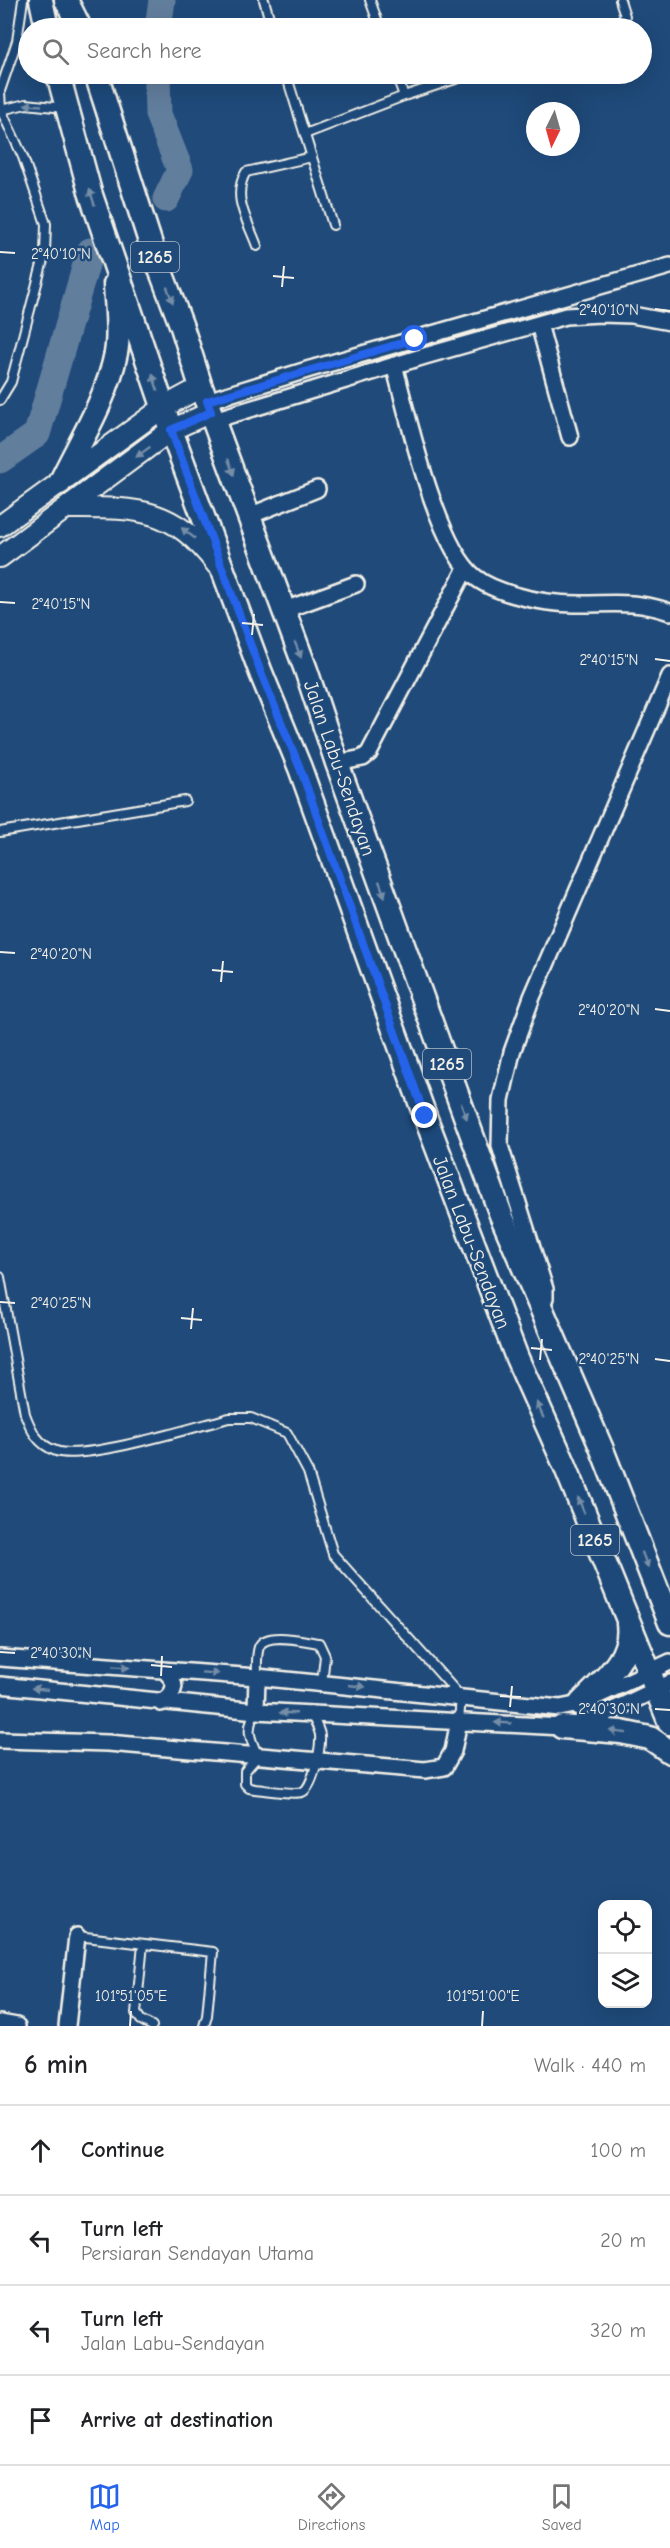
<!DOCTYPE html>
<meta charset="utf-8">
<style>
:root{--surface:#fff;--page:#f2f2f2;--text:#202124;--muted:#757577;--line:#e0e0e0;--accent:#2563eb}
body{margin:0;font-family:"Comic Neue",sans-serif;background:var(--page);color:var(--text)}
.controls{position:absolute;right:18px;bottom:18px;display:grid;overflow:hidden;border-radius:12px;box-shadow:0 6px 24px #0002}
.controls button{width:54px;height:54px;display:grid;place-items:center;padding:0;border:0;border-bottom:2px solid var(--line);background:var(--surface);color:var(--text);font:30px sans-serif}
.compass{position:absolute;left:526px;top:102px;width:54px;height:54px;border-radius:50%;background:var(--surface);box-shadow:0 6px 24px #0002;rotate:185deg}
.stop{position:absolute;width:18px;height:18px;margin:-14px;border:4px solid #2563eb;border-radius:50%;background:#fff}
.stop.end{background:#2563eb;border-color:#fff;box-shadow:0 2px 6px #0008}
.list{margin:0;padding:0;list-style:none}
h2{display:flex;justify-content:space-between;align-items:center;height:78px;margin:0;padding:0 24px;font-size:26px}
h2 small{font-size:20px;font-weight:400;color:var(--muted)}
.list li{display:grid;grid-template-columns:39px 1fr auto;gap:18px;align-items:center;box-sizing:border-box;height:90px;padding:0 24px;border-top:2px solid var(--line)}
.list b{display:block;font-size:22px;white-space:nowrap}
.list p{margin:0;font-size:20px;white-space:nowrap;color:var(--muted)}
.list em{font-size:20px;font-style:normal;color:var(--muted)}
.icon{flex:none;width:33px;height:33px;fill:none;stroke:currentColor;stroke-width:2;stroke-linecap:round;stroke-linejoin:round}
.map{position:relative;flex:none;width:670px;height:2026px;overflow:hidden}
.search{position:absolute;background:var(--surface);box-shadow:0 6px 24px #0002;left:18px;right:18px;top:18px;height:66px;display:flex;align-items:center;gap:15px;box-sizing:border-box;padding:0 21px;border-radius:33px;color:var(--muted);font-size:22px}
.sheet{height:438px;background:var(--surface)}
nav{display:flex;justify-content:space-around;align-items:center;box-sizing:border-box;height:84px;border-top:2px solid var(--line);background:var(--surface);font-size:16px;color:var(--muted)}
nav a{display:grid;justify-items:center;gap:3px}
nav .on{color:var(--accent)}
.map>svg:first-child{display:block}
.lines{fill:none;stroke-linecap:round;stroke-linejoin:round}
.river{stroke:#627e9d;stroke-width:27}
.service-casing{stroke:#f4f1e8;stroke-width:12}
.minor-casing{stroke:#f4f1e8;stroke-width:20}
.secondary-casing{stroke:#f4f1e8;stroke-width:24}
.primary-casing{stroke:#f4f1e8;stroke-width:27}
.service{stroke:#1f4a7a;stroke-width:8}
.minor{stroke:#1f4a7a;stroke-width:15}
.secondary{stroke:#1f4a7a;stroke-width:20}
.primary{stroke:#1f4a7a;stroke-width:22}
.oneway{fill:#748da6}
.route{stroke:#2563eb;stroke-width:8}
.ticks{fill:none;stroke:#f4f1e8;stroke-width:2}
.labels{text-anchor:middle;stroke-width:5;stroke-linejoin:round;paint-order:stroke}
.shield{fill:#1f4a7a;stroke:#b4bfc7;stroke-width:1.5}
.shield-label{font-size:18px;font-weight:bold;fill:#f4f1e8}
.street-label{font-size:20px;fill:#f4f1e8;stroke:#1f4a7a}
.ticks-label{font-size:15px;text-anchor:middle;fill:#f4f1e8;stroke:#1f4a7a;stroke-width:5;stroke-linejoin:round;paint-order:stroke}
</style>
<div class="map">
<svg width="670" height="2026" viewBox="0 0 670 2026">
<rect width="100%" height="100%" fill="#1f4a7a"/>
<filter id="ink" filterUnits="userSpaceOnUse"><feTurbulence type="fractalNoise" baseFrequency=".0167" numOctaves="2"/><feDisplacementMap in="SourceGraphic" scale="12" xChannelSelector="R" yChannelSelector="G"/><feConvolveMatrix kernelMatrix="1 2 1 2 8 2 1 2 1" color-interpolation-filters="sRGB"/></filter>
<g filter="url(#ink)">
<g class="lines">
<path class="river" d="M158,28L162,0
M157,74L158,114L180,170L166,199
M0,460L37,434L90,251"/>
<g class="service-casing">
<path id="service" d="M264,0L272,28
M370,0L380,28
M602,28L622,20L625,16L620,0
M286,74L333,225
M396,74L404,96
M1,110L26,104L64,108
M305,134L404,96L471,74
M257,246C248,221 231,197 246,172L312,157
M0,400L11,382L45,253L46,224L23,157L1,110L0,91L17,41L23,0
M0,832L185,801
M0,1277L25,1414C31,1430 38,1445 56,1451C84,1461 195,1427 229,1418H251L287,1433L308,1472L333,1554L461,1697L459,1721
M257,1677C257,1667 256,1656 259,1647C265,1631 304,1641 319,1643L325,1656L322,1683
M256,1711C245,1729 250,1739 258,1756L245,1771V1784L249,1788L255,1789C266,1790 292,1795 302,1792C313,1789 321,1747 320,1735C319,1728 314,1720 311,1714
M77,1936L213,1952L207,2016L204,2026
M143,1944L136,2013L141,2020L152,2026"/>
</g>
<g class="minor-casing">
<path id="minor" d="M539,324L570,437
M394,365C408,416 436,546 475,577C493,592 534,601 557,603C599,607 627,597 670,612
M207,401L310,369L670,266
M214,420L425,356L566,316L600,314L632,315L670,322
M249,516L317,489
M282,611L356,584
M337,763L363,758L369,753L466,568
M542,1304L545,1298V1289L500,1146L501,1100L512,1052L532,997L670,676
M0,1658L257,1677L560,1708L580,1704L670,1662
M0,1685L256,1711L562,1727L588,1722L670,1683
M161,1703C176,1692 179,1684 164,1670
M256,1711L257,1677
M0,1740L108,1743L425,1770L444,1767L453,1751L459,1721
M0,2023L17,2026
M67,2026L77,1936"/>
</g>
<g class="secondary-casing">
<path id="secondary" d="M66,508C135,508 172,505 217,565
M0,526L164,407L201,387
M0,557L171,430L211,412"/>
</g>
<g class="primary-casing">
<path id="primary" d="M41,0L47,28
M66,0L80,28
M58,74L90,192L171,430L261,673L300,768L425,1116L517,1358L564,1463L670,1723
M96,74L152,248L182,327L201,387L306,670L337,763L501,1215L601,1447L670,1623
M60,483C80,441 107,399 116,353C120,331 116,306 115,284
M580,1704C602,1681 633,1658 628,1624
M562,1727L621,1732L650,1738L670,1752"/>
</g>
<use href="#service" class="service"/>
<use href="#minor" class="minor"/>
<use href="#secondary" class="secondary"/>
<use href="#primary" class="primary"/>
</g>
<defs><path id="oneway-solid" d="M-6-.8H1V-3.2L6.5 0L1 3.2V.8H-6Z" transform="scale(1.5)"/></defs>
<g class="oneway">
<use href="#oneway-solid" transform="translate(33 105) rotate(-177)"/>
<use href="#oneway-solid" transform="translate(92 197) rotate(-108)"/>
<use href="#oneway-solid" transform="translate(170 295) rotate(69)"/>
<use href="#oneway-solid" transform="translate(155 382) rotate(-109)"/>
<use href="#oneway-solid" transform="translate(143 452) rotate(144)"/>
<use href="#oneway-solid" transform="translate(231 467) rotate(70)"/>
<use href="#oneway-solid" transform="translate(188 533) rotate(-142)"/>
<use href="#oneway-solid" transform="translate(298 650) rotate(68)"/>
<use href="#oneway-solid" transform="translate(382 889) rotate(70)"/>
<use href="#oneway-solid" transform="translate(464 1111) rotate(70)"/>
<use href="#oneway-solid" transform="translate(540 1410) rotate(-114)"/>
<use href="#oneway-solid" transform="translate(581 1505) rotate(-112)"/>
<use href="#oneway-solid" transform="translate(645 1560) rotate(69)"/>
<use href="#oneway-solid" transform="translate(121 1667) rotate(4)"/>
<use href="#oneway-solid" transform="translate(210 1673) rotate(4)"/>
<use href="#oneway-solid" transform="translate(357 1686) rotate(6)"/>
<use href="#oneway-solid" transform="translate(40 1689) rotate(-174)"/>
<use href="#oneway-solid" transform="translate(288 1713) rotate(-178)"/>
<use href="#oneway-solid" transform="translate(503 1723) rotate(-177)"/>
<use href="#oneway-solid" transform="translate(618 1732) rotate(-173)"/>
</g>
</g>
<g class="lines" filter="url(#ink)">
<path class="route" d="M415,339L207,401L211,412L171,430L261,673L300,768L425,1116"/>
</g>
<path class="ticks" d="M0,252L15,253M273,276L294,278M282,287L284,266M655,309L670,311M0,602L15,603M242,623L263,625M252,635L254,614M655,659L670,661M0,952L15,953M212,970L233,972M221,982L223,961M655,1009L670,1011M0,1302L15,1303M181,1318L202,1320M191,1329L193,1308M531,1348L552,1350M655,1359L670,1361M540,1360L542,1339M0,1652L15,1653M151,1665L172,1667M161,1676L162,1656M500,1696L521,1697M510,1707L512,1686M655,1709L670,1710M130,2026L131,2011M482,2026L483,2011"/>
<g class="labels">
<g class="shield">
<rect x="131" y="242" width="48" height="30" rx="4.5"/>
<rect x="423" y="1049" width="48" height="30" rx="4.5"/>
<rect x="571" y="1525" width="48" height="30" rx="4.5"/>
</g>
<g class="shield-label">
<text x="155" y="263">1265</text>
<text x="447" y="1070">1265</text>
<text x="595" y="1546">1265</text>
</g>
<g class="street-label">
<text transform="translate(340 768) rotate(71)" y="7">Jalan Labu-Sendayan</text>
<text transform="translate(472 1242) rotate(69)" y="7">Jalan Labu-Sendayan</text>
</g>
</g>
<g class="ticks-label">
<text x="61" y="259">2°40'10"N</text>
<text x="609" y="315">2°40'10"N</text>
<text x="61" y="609">2°40'15"N</text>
<text x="609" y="665">2°40'15"N</text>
<text x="61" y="959">2°40'20"N</text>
<text x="609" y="1015">2°40'20"N</text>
<text x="61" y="1308">2°40'25"N</text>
<text x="609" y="1364">2°40'25"N</text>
<text x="61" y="1658">2°40'30"N</text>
<text x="609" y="1714">2°40'30"N</text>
<text x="131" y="2001">101°51'05"E</text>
<text x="483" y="2001">101°51'00"E</text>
</g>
</svg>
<div class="controls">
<button><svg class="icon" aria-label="locate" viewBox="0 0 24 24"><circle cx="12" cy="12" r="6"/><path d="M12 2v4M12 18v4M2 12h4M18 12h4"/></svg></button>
<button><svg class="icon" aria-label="layers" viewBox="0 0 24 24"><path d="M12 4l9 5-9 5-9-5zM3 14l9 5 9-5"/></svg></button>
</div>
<svg class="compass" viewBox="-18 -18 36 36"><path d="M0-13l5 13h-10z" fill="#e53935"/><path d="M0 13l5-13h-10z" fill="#757577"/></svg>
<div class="stop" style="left:415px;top:339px"></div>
<div class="stop end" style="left:425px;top:1116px"></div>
<div class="search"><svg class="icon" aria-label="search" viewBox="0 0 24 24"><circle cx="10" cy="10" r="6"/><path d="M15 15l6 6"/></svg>Search here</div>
</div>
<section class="sheet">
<h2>6 min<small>Walk · 440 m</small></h2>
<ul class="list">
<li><svg class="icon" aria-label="ahead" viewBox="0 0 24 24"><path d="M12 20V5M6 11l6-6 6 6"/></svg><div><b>Continue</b></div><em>100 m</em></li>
<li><svg class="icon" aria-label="left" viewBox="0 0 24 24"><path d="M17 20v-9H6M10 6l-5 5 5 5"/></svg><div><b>Turn left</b><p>Persiaran Sendayan Utama</p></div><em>20 m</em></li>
<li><svg class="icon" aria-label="left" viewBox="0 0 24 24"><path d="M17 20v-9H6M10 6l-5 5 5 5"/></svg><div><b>Turn left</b><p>Jalan Labu-Sendayan</p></div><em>320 m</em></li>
<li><svg class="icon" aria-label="arrive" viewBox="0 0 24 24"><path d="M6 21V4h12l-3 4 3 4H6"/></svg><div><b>Arrive at destination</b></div></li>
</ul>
</section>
<nav>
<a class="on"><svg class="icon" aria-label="map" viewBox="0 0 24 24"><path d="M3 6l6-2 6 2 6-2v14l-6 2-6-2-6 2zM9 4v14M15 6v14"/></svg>Map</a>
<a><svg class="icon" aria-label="directions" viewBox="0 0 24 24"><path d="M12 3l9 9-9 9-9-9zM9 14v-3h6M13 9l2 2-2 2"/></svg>Directions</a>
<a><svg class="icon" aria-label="saved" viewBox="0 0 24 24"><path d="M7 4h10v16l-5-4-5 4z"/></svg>Saved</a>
</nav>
